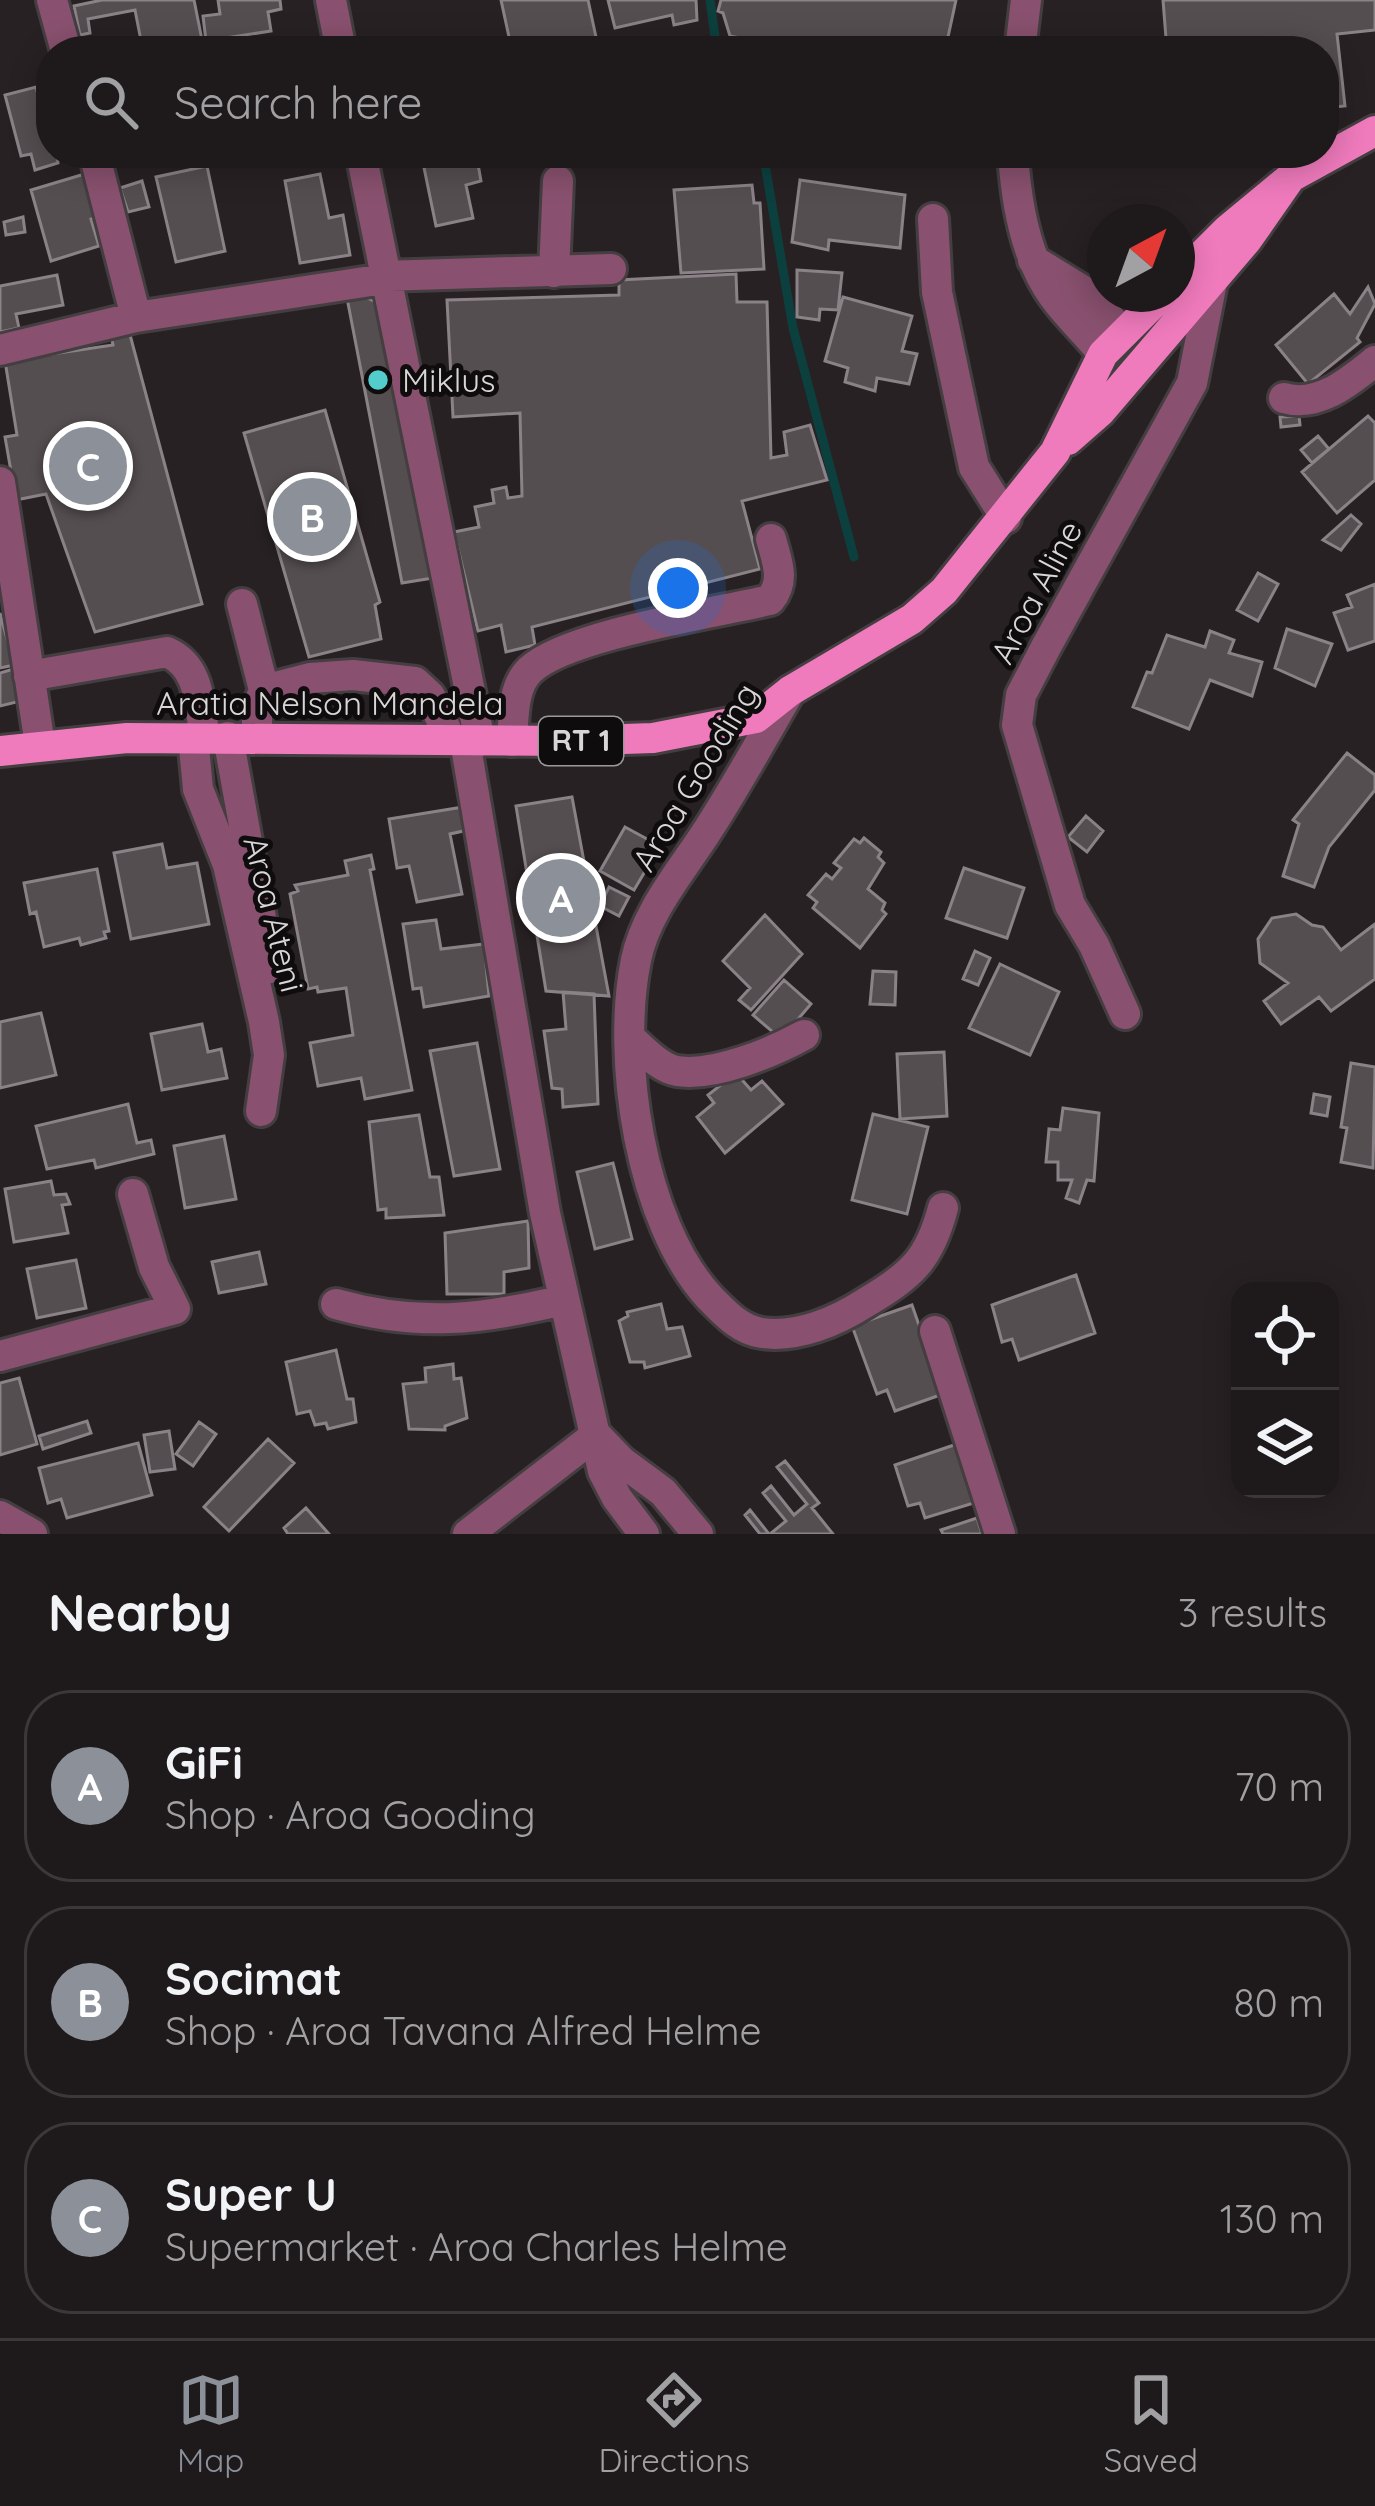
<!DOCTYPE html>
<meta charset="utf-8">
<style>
:root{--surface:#1e191b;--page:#2b2628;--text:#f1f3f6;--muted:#a1a0a3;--line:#3c383a;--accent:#8c9099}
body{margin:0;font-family:Quicksand,sans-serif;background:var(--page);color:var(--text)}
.controls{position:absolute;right:36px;bottom:36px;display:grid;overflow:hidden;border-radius:24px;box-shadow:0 6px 30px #0003}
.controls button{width:108px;height:108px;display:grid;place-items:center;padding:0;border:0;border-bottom:3px solid var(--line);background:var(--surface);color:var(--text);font:60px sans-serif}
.compass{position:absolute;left:1087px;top:204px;width:108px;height:108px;border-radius:50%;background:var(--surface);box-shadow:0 6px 30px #0003;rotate:41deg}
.you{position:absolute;left:678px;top:588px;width:42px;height:42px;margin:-30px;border:9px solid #fff;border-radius:50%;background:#1a73e8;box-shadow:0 0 0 18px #1a73e833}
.badge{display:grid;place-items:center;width:78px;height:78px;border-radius:50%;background:var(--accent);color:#fff;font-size:39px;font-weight:700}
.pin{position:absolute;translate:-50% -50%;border:6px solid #fff;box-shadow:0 3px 12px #0006}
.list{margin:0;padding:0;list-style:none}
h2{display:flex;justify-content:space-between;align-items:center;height:156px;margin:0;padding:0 48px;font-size:51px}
h2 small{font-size:39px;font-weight:400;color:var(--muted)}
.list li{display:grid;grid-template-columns:78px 1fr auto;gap:36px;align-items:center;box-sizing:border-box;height:192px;margin:0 24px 24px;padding:0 24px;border:3px solid var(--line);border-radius:48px}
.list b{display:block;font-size:45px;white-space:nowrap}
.list p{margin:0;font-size:39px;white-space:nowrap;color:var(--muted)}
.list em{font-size:39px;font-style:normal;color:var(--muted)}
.icon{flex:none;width:66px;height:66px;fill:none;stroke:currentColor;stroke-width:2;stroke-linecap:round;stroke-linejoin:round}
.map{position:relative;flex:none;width:1375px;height:1534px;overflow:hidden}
.search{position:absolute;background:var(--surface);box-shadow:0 6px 30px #0003;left:36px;right:36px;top:36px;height:132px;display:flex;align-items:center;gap:30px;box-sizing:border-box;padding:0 42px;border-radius:48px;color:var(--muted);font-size:45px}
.sheet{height:804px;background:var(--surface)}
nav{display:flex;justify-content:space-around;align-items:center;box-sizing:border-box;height:168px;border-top:3px solid var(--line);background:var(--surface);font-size:33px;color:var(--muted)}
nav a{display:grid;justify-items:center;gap:6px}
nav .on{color:var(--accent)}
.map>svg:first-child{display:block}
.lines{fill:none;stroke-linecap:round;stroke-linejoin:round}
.stream{stroke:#0c403f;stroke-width:9}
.building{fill:#554e51;stroke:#8a8286;stroke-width:3}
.minor-casing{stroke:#443e41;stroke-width:36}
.major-casing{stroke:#443e41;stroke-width:36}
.minor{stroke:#89516f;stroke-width:30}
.major{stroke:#ef7abc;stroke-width:30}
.poi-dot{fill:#53cdcb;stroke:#0f0c0d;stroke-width:4.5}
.labels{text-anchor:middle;stroke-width:10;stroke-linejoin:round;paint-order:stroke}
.shield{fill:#0f0c0d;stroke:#9d999b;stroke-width:3}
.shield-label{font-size:30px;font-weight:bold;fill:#dad6d8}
.poi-label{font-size:33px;fill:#dad6d8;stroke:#0f0c0d;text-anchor:start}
.street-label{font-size:33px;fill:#dad6d8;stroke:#0f0c0d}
</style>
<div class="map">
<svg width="1375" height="1534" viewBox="0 0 1375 1534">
<rect width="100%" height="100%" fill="#282124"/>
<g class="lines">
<path class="stream" d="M710,0L716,44L720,51
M763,153L793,328L854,557"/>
</g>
<path class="building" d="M102,0H194L204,50L143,51L135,10L88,19L90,33L80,35L74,6Z
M218,0H280L281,9L268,12L271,31L206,41L203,16L220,14Z
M501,0H588L596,37L535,51H512Z
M608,0H696L697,20L674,25L672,15L615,28Z
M721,0H956L945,51H757L759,42L730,36L723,13L718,11Z
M1163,0H1375V30L1337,34L1345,106L1324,108V51H1167Z
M36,87L40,102L51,99V153H57L58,163L35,170L31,154L21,156L5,95Z
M144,153H215L145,160Z
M421,153H476L481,181L466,185L473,218L436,226Z
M207,166L225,251L176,262L156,177Z
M88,173L100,217L91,219L99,246L51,261L31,190Z
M320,174L329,218L343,215L350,255L300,263L285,181Z
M800,180L905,195L900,248L829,240L828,250L792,242Z
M142,181L149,207L128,212L120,188Z
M752,185L754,203H760L764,269L681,273L674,190Z
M23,217L25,232L6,235L4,222Z
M797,270L842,273L838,310L820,309L819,320L797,317Z
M736,274L737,302H767L771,458L787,455L784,432L810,425L827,480L742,501L760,569L532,627L535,645L506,652L501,625L478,631L454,532L479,527L475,507L494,503L492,490L506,487L508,498L522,496L520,413L453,417L447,300L619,295V280Z
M57,275L63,305L16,314L19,328L0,332V286Z
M1368,287L1375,304L1357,338L1360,342L1308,384L1276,345L1334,294L1350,314Z
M364,296L377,303L433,578L402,583L347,298Z
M843,297L912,316L902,351L917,354L909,384L877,378L875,391L845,382L848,368L825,361Z
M129,331L202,604L95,632L46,494L16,500L5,437L17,435L5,361L113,345L111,335Z
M325,410L380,602L375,605L381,639L309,657L244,433Z
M1299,416L1300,425L1281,427L1280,417Z
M1368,416L1375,423V480L1337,513L1302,472Z
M1318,436L1329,449L1312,463L1301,450Z
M1351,515L1361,524L1341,550L1323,540Z
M1258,573L1278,584L1258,621L1237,610Z
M1375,584V641L1348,650L1334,613L1352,607L1347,595Z
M0,613L14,665L0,668Z
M1287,629L1332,644L1315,686L1275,668Z
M1210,631L1234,640L1229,653L1262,662L1252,696L1210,680L1189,729L1133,707L1147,672L1152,673L1167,635L1205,647Z
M17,668L25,700L0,706V673Z
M1347,753L1375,775V790L1329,847L1314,887L1283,876L1299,824L1293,820Z
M572,797L609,996L546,991L516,806Z
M463,807L468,830L450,834L462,894L417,902L409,866L397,868L389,819Z
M1086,816L1103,831L1087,852L1068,837Z
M625,827L660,846L634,890L600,871Z
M864,838L881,852L878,857L884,863L868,889L885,903L882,910L886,914L860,948L813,908L817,902L808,895L826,874L832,879L841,868L834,863L854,839L860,843Z
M162,844L167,868L197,863L209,924L131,939L114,853Z
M371,855L374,869L370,870L412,1090L365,1099L361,1078L318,1086L310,1043L353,1035L346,988L318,992L317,987L308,989L290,894L298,891L295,885L348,875L345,861Z
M964,868L1024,888L1007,938L946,918Z
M97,869L109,931L104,932L106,938L81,945L79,938L44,947L36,912L30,914L24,883Z
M609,887L629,897L619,916L600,906Z
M1296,914L1312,925L1323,927L1341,950L1375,924V979L1331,1011L1319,997L1281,1024L1264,1001L1288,983L1260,963L1258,939L1272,918Z
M765,915L802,954L751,1010L739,1000L750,988L723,961Z
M436,920L441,949L484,944L489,996L424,1007L421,988L413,989L403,924Z
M975,951L990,958L978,985L963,979Z
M1000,964L1059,992L1030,1055L969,1028Z
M873,971L896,972L895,1005L870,1004Z
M784,980L811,1004L781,1039L753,1015Z
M563,992L594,994L598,1104L563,1107L562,1089L552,1088L544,1031L566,1029Z
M41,1013L56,1075L0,1088V1022Z
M202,1024L208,1052L221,1049L227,1078L162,1090L151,1034Z
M477,1043L500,1169L454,1176L430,1051Z
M944,1052L947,1116L900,1119L897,1054Z
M1351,1063L1375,1067L1373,1168L1341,1162L1347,1128L1341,1127Z
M736,1073L751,1090L762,1081L783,1104L725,1153L697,1117L714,1103L708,1095Z
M1314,1094L1330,1097L1327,1116L1311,1113Z
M128,1104L137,1143L151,1140L154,1154L96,1168L94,1160L47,1169L36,1126Z
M1063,1108L1099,1113L1094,1181L1087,1180L1079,1203L1066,1198L1072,1180H1058V1162H1046L1049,1129L1060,1130Z
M873,1114L928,1127L907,1214L852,1200Z
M419,1115L430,1177H439L444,1215L386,1218V1209L378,1210L369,1122Z
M224,1136L236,1199L185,1208L174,1146Z
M613,1163L632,1239L595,1249L577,1172Z
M51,1181L54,1195L66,1194L70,1204L62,1205L68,1233L14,1242L5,1189Z
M528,1221L529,1268L504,1272V1294H447L445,1233Z
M259,1252L266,1284L219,1293L212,1262Z
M76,1260L86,1308L37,1318L27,1269Z
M1076,1275L1095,1333L1019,1360L1012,1339L1002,1342L992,1305Z
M661,1304L667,1329L682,1327L690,1356L645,1368L644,1362H630L619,1321L628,1316L627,1312Z
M912,1305L943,1394L895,1411L887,1390L877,1394L852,1326Z
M336,1350L347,1399H353L356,1422L328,1429L326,1423L315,1425L310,1411L297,1414L286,1362Z
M453,1364L454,1379L461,1378L467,1418L445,1426V1430L409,1429L403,1384L426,1382L425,1368Z
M19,1378L37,1444L0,1455V1383Z
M87,1421L91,1433L43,1449L39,1436Z
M199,1422L216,1434L193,1466L176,1454Z
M169,1431L175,1469L150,1472L144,1435Z
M268,1439L294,1463L229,1531L204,1507Z
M138,1443L152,1495L67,1518L61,1499L48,1503L39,1468Z
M957,1444L977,1502L925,1518L920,1503L908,1506L895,1465Z
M785,1461L819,1503L812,1508L833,1534H770L786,1521L763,1493L771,1486L794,1515L807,1504L777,1467Z
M306,1508L329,1534H288L284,1528Z
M750,1510L769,1534H760L745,1515Z
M977,1518L982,1534H943L941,1530Z"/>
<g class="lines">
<g class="minor-casing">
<path id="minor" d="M52,0L66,51
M331,0L341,51
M1020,51L1026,0
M94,153L136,317L384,279
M361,153L480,741
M1013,153C1016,201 1025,258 1054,297C1068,317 1088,334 1103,354
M933,219L937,292L974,467L1006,518
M1033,260L1082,290L1124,333
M554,272L558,181
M383,276L611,269
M0,350L136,317
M1284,398C1318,408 1349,382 1375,361
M0,482L40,745
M242,604L264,690
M29,676L167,652C201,667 199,705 205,738
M790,691C764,736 739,781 711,825C685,867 646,910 636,960C616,1058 640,1223 710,1298C725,1313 740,1330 762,1333C798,1338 837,1321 865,1303C911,1275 929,1261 943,1208
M193,737L198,789L228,865L264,1022L269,1055L261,1111
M228,737L270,968
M257,738V708L264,690L310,678L353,675L415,682L430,696L451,740
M465,741L545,1213L603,1471L617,1498L644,1534
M512,741C514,718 512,687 530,670C567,635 714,613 770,600C786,580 777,562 771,539
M1125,1014L1094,945L1070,905L1017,725L1021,695L1046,647L1192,383L1213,277
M630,1038C643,1049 659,1068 677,1071C714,1077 773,1052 804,1035
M336,1304C418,1327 481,1320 563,1300
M935,1331L1000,1534
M0,1356L175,1309L154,1267L133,1194
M596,1435L621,1461L663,1492L698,1534
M0,1516L32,1534
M468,1534L596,1435"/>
</g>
<g class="major-casing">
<path id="major" d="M1177,280L1227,230L1291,177L1375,131
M1068,440L1100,412L1247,240L1291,177
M0,751L127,738L566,741L653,738L756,718L790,691L912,619L944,591L1055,452L1103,354L1163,294"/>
</g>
<use href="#minor" class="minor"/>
<use href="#major" class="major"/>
</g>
<circle class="poi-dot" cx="378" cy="380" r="12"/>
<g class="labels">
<rect class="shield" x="539" y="717" width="84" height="48" rx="9"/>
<g class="shield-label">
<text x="581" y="751">RT 1</text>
</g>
<g class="poi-label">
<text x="402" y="392">Miklus</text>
</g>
<g class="street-label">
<text transform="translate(1036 592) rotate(-62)" y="12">Aroa Aline</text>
<text x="330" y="715">Aratia Nelson Mandela</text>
<text transform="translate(695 777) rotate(-59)" y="12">Aroa Gooding</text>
<text transform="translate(274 914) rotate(76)" y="12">Aroa Ateni</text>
</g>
</g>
</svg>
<div class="controls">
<button><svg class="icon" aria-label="locate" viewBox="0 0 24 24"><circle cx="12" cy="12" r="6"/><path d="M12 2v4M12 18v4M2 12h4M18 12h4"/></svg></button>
<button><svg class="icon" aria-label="layers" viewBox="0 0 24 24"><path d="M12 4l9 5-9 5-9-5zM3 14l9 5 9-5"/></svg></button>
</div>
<svg class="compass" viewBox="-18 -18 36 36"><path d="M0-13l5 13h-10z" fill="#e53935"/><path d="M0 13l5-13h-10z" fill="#a1a0a3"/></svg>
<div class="you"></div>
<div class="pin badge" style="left:561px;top:898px">A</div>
<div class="pin badge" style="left:312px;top:517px">B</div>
<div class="pin badge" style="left:88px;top:466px">C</div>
<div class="search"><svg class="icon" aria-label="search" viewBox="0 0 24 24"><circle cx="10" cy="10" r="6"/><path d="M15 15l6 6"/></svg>Search here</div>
</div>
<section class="sheet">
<h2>Nearby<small>3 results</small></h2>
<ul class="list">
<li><span class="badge">A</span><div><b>GiFi</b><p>Shop · Aroa Gooding</p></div><em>70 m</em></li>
<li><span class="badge">B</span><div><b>Socimat</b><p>Shop · Aroa Tavana Alfred Helme</p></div><em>80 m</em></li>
<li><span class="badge">C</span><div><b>Super U</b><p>Supermarket · Aroa Charles Helme</p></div><em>130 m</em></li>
</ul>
</section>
<nav>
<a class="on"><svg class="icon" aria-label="map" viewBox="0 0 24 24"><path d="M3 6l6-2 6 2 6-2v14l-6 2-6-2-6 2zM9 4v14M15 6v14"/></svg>Map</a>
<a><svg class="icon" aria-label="directions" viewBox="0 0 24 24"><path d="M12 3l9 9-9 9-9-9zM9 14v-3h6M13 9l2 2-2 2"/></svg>Directions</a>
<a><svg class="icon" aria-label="saved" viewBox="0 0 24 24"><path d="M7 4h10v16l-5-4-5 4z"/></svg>Saved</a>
</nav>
